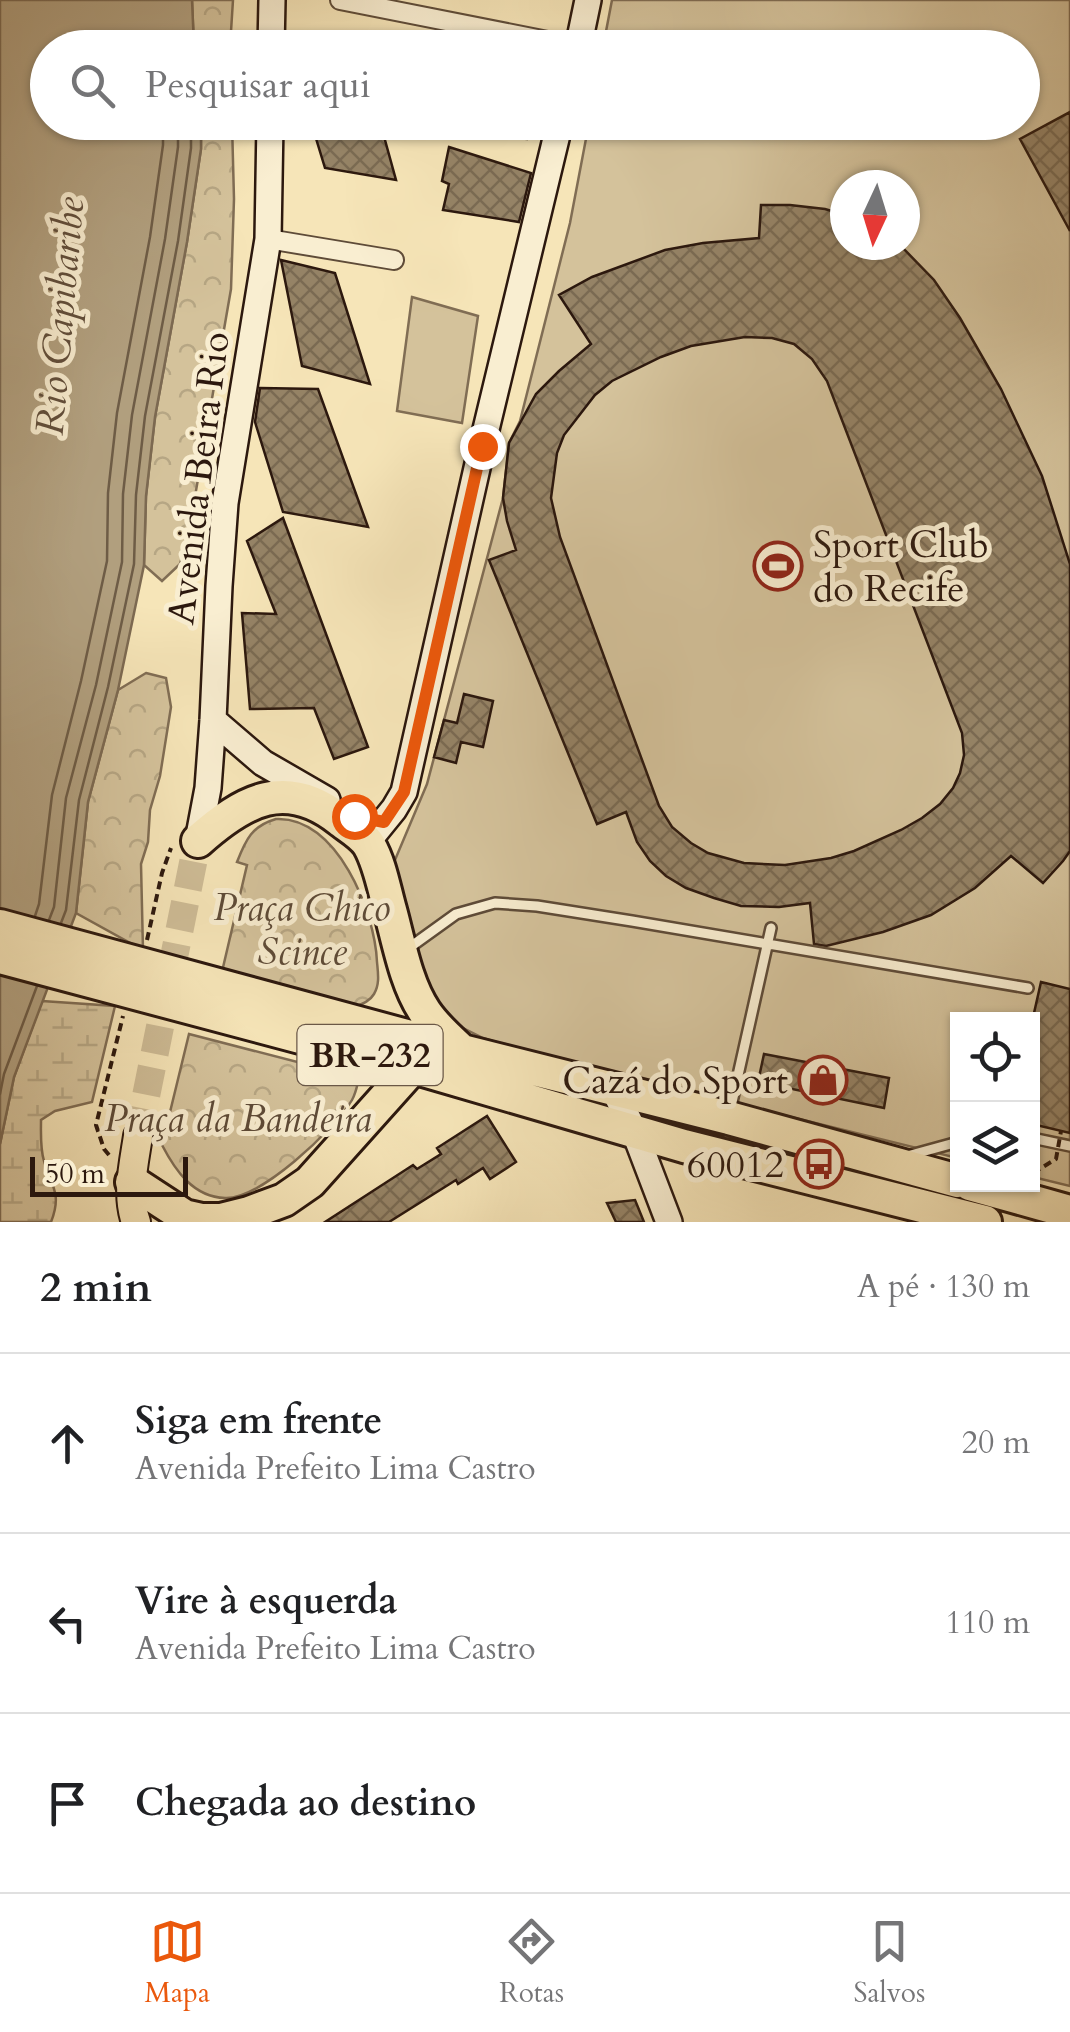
<!DOCTYPE html>
<html lang="pt">
<meta charset="utf-8">
<style>
:root{--surface:#fff;--page:#f6f6f6;--text:#202124;--muted:#757577;--line:#e0e0e0;--accent:#ea580c}
body{margin:0;font-family:Cardo,serif;background:var(--page);color:var(--text)}
.controls{position:absolute;right:30px;bottom:30px;display:grid;overflow:hidden;border-radius:0px;box-shadow:0 2px 8px #0004}
.controls button{width:90px;height:90px;display:grid;place-items:center;padding:0;border:0;border-bottom:2px solid var(--line);background:var(--surface);color:var(--text);font:50px sans-serif}
.compass{position:absolute;left:830px;top:170px;width:90px;height:90px;border-radius:50%;background:var(--surface);box-shadow:0 2px 8px #0004;rotate:184deg}
.scale{position:absolute;left:30px;bottom:25px;width:158px;box-sizing:border-box;padding-left:10px;border:5px solid #2c180e;border-top:0;font-size:28px;line-height:35px;white-space:nowrap;color:#2c180e;-webkit-text-stroke:8px #f9eed1;paint-order:stroke}
.stop{position:absolute;width:30px;height:30px;margin:-22px;border:8px solid #ea580c;border-radius:50%;background:#fff}
.stop.end{background:#ea580c;border-color:#fff;box-shadow:0 2px 10px #0008}
.list{margin:0;padding:0;list-style:none}
h2{display:flex;justify-content:space-between;align-items:center;height:130px;margin:0;padding:0 40px;font-size:42px}
h2 small{font-size:32px;font-weight:400;color:var(--muted)}
.list li{display:grid;grid-template-columns:65px 1fr auto;gap:30px;align-items:center;box-sizing:border-box;height:180px;padding:0 40px;border-top:2px solid var(--line)}
.list b{display:block;font-size:38px;white-space:nowrap}
.list p{margin:0;font-size:32px;white-space:nowrap;color:var(--muted)}
.list em{font-size:32px;font-style:normal;color:var(--muted)}
.icon{flex:none;width:55px;height:55px;fill:none;stroke:currentColor;stroke-width:2;stroke-linecap:round;stroke-linejoin:round}
.map{position:relative;flex:none;width:1070px;height:1222px;overflow:hidden}
.search{position:absolute;background:var(--surface);box-shadow:0 2px 8px #0004;left:30px;right:30px;top:30px;height:110px;display:flex;align-items:center;gap:25px;box-sizing:border-box;padding:0 35px;border-radius:55px;color:var(--muted);font-size:38px}
.sheet{height:670px;background:var(--surface)}
nav{display:flex;justify-content:space-around;align-items:center;box-sizing:border-box;height:140px;border-top:2px solid var(--line);background:var(--surface);font-size:28px;color:var(--muted)}
nav a{display:grid;justify-items:center;gap:5px}
nav .on{color:var(--accent)}
.map>svg:first-child{display:block}
.forest{fill:url(#forest-crowns);stroke:#806d54;stroke-width:2.5}
.wetland{fill:url(#wetland-marsh);stroke:#806d54;stroke-width:2.5}
.pitch{fill:#d4c29b;stroke:#806d54;stroke-width:2.5;fill-rule:evenodd}
.water{fill:#b19f7e;stroke:#7c6951;stroke-width:2.5}
.lines{fill:none;stroke-linecap:round;stroke-linejoin:round}
.shore{stroke:#6e5c46;stroke-width:2.5}
.building{fill:url(#building-cross-hatch);stroke:#2c180e;stroke-width:2.5;fill-rule:evenodd}
.primary-tunnel{stroke:#cebc96;stroke-width:28;stroke-dasharray:28 14;stroke-linecap:butt}
.lane-casing{stroke:#5e4b38;stroke-width:14}
.street-casing{stroke:#5e4b38;stroke-width:22}
.secondary-casing{stroke:#2c180e;stroke-width:30}
.primary-casing{stroke:#2c180e;stroke-width:32}
.highway-casing{stroke:#2c180e;stroke-width:38}
.path{stroke:#2c180e;stroke-width:4;stroke-dasharray:8 5;stroke-linecap:butt}
.lane{stroke:#f9eed1;stroke-width:9}
.street{stroke:#f9eed1;stroke-width:18}
.secondary{stroke:#f9eed1;stroke-width:25}
.primary{stroke:#f6e5b8;stroke-width:28}
.highway{stroke:#f6e5b8;stroke-width:32}
.path-bridge{stroke:#2c180e;stroke-width:4;stroke-dasharray:8 5;stroke-linecap:butt}
.route{stroke:#ea580c;stroke-width:12}
.labels{text-anchor:middle;stroke-width:10;stroke-linejoin:round;paint-order:stroke}
.shield{fill:#f9eed1;stroke:#6a5848;stroke-width:2.5}
.shield-label{font-size:35px;font-weight:bold;fill:#2c180e}
.street-label{font-size:38px;fill:#2c180e;stroke:#f9eed1}
.poi-label{font-size:38px;fill:#2c180e;stroke:#f9eed1;text-anchor:end}
.park-label{font-size:38px;font-style:italic;fill:#5e4b38;stroke:#f9eed1}
.water-label{font-size:40px;font-style:italic;fill:#614e3b;stroke:#f9eed1}
</style>
<div class="map">
<svg width="1070" height="1222" viewBox="0 0 1070 1222">
<defs>
<pattern id="forest-crowns" width="20" height="18" patternUnits="userSpaceOnUse" patternTransform="scale(2.5)"><rect width="20" height="18" fill="#d4c29b"/><path d="M2 6a3 3 0 1 1 6 0M12 15a3 3 0 1 1 6 0" fill="none" stroke="#b6a684"/></pattern>
<pattern id="wetland-marsh" width="20" height="14" patternUnits="userSpaceOnUse" patternTransform="scale(2.5)"><rect width="20" height="14" fill="#d4c29b"/><path d="M1 5h8M5 5V1M11 12h8M15 12V8" fill="none" stroke="#b6a684"/></pattern>
<pattern id="building-cross-hatch" width="8" height="8" patternUnits="userSpaceOnUse" patternTransform="scale(2.5)"><rect width="8" height="8" fill="#958366"/><path d="M0 0l8 8M0 8l8-8" fill="none" stroke="#7a6a52"/></pattern>
</defs>
<rect width="100%" height="100%" fill="#f6e5b8"/>
<filter id="stains"><feTurbulence type="fractalNoise" baseFrequency=".002" numOctaves="4"/><feColorMatrix values="0 0 0 0 .2 0 0 0 0 .09 0 0 0 0 .02 0 0 0 .5 -.17"/></filter>
<radialGradient id="worn" r=".72"><stop offset=".6" stop-color="#630" stop-opacity="0"/><stop offset="1" stop-color="#630" stop-opacity=".3"/></radialGradient>
<path class="forest" d="M192,0H233L230,47H194Z
M201,123H232L234,199L231,289L189,531L180,564L162,581L144,565L146,496L155,417L187,242L201,149Z
M146,673L166,678L171,707L160,776L150,810L148,842L141,864L143,950L76,913L88,802L118,690Z
M276,819C337,816 375,912 377,962C378,973 380,984 374,994C370,1001 362,1004 355,1007L221,976L247,865L237,862C246,839 252,826 276,819Z
M189,1034L359,1078C357,1086 356,1093 352,1100C334,1130 260,1200 225,1198C193,1197 175,1170 162,1145Z"/>
<path class="wetland" d="M42,1001L115,1006L92,1102L55,1111L41,1120C41,1133 40,1148 44,1161C52,1187 62,1194 51,1222H0V1144L14,1077Z"/>
<path class="pitch" d="M612,0H1070V1186L1033,1177L1032,1019H958L957,1158L529,1052L483,1038L457,1025L438,1008L424,981L392,867L427,784L503,498L509,443L520,421L570,223L589,123L1022,122V48L603,47ZM845,185H905V245H845Z
M412,297L478,316L462,423L397,411Z"/>
<path class="water" d="M0,0H192L194,47L48,48V122L201,123V149L187,242L155,417L146,496L144,565L118,690L88,802L76,913L14,1077L0,1144Z"/>
<g class="lines">
<path class="shore" d="M35,916L39,904L52,795L81,681L107,561L108,493L117,413L150,237L163,145V122
M49,920L54,907L66,798L96,685L122,562L123,494L132,415L165,239L178,147V122
M61,923L66,910L79,800L108,687L134,564L136,495L145,416L178,241L191,148V122
M0,1094L4,1074L37,986"/>
</g>
<path class="building" d="M1070,112V231L1020,139Z
M311,122H380L396,180L325,168Z
M477,122H529L527,139L477,135Z
M449,147L531,173L519,222L443,210L449,184L442,181Z
M761,205H790L825,209L845,215V245H900L934,280L960,318L1001,389L1042,476L1070,564V851L1063,861L1043,883L1011,856L975,888L931,915L883,932L826,946L814,944L810,903L779,907L741,906L714,898L686,888L666,876L650,861L637,842L626,812L597,824L489,560L516,550L507,521L503,498L509,443L536,394L559,371L591,344L559,295L592,277L665,250L703,243L759,238ZM745,337L772,338L794,344L812,359L827,381L962,733L964,755L960,773L953,788L940,804L922,818L901,830L854,851L831,858L785,865L744,863L708,853L691,843L672,827L659,806L560,537L551,498L557,453L564,435L595,395L612,381L661,357L691,346Z
M281,260L335,273L370,384L302,366Z
M260,388L318,389L368,527L283,512L255,422Z
M283,518L368,747L334,759L314,708L250,709L242,613L276,614L247,541Z
M464,694L493,701L483,747L461,742L456,763L434,757L444,720L457,723Z
M1041,982L1070,989V1133L1032,1124V1022Z
M764,1054L889,1078L884,1108L758,1082Z
M487,1116L516,1162L490,1179L483,1168L458,1184L456,1180L389,1222H325L413,1165L417,1169L441,1154L437,1148Z
M635,1200L644,1222H616L607,1203Z"/>
<g class="lines">
<path class="primary-tunnel" d="M138,1136L194,858"/>
<g class="lane-casing">
<path id="lane" d="M406,950L456,914L495,903L537,906L632,921L1028,988
M730,1111L771,928
M1032,1138L1070,1146
M907,1156L958,1142"/>
</g>
<g class="street-casing">
<path id="street" d="M340,0L578,47
M268,239L394,260"/>
</g>
<g class="secondary-casing">
<path id="secondary" d="M271,48L272,0
M578,48L588,0
M213,720L263,763L327,800
M198,841L208,788L213,720L219,586L225,503L268,239L270,122
M368,841L394,809L404,792L482,446L560,122
M614,1090L635,1133L669,1222"/>
</g>
<g class="primary-casing">
<path id="primary" d="M136,1222C126,1195 134,1163 138,1136"/>
</g>
<g class="highway-casing">
<path id="highway" d="M198,841C244,800 286,777 340,820C349,827 363,835 369,845C380,864 384,889 390,910C399,943 406,984 425,1012C435,1027 448,1038 462,1051
M0,926L462,1051L729,1118L958,1181
M0,957L413,1067L684,1146L985,1222
M132,1182L184,1216L202,1220H221L249,1213L284,1200L310,1182L413,1067
M970,1184L1070,1212"/>
</g>
<path class="path" d="M147,940L162,873L171,848
M109,1155L104,1149L96,1125L123,1016"/>
<use href="#lane" class="lane"/>
<use href="#street" class="street"/>
<use href="#secondary" class="secondary"/>
<use href="#primary" class="primary"/>
<use href="#highway" class="highway"/>
<path class="path-bridge" d="M1033,1173L1056,1159L1061,1131"/>
</g>
<g class="lines">
<path class="route" d="M354,816L384,822L404,792L482,446"/>
</g>
<defs>
<g id="stadium-ring" transform="scale(2.5)"><circle r="9.5" fill="#f9eed1" stroke="#8f2418" stroke-width="1.5"/><path d="M0-5a6.5 5 0 1 0 0 10a6.5 5 0 1 0 0-10ZM-3.5-1.8h7v3.6h-7Z" fill="#8f2418"/></g>
<g id="shop-ring" transform="scale(2.5)"><circle r="9.5" fill="#f9eed1" stroke="#8f2418" stroke-width="1.5"/><path d="M-5-2.5h2.3a2.7 3.5 0 0 1 5.4 0H5L5.5 6h-11ZM-1.5-2.5h3a1.5 2.3 0 0 0-3 0Z" fill="#8f2418"/></g>
<g id="bus-ring" transform="scale(2.5)"><circle r="9.5" fill="#f9eed1" stroke="#8f2418" stroke-width="1.5"/><path d="M-5-6H5V4H4V6H2V4H-2V6H-4V4H-5ZM-3.5-4V0h7V-4ZM-3.5 1.2v1.5H-2V1.2ZM2 1.2v1.5H3.5V1.2Z" fill="#8f2418"/></g>
</defs>
<g fill-rule="evenodd">
<use href="#stadium-ring" x="778" y="566"/>
<use href="#shop-ring" x="823" y="1080"/>
<use href="#bus-ring" x="819" y="1164"/>
</g>
<g class="labels">
<rect class="shield" x="297.5" y="1025" width="145" height="60" rx="8"/>
<g class="shield-label">
<text x="370" y="1067">BR-232</text>
</g>
<g class="street-label">
<text transform="translate(198 478) rotate(-83)" y="13">Avenida Beira Rio</text>
</g>
<g class="poi-label">
<text x="813" y="557" text-anchor="start">Sport Club<tspan x="813" dy="44">do Recife</tspan></text>
<text x="788" y="1093">Cazá do Sport</text>
<text x="784" y="1177">60012</text>
</g>
<g class="park-label">
<text x="302" y="920">Praça Chico<tspan x="302" dy="44">Scince</tspan></text>
<text x="238" y="1131">Praça da Bandeira</text>
</g>
<g class="water-label">
<text transform="translate(59 316) rotate(-85)" y="14">Rio Capibaribe</text>
</g>
</g>
<rect width="100%" height="100%" filter="url(#stains)"/>
<rect width="100%" height="100%" fill="url(#worn)"/>
</svg>
<div class="controls">
<button><svg class="icon" aria-label="locate" viewBox="0 0 24 24"><circle cx="12" cy="12" r="6"/><path d="M12 2v4M12 18v4M2 12h4M18 12h4"/></svg></button>
<button><svg class="icon" aria-label="layers" viewBox="0 0 24 24"><path d="M12 4l9 5-9 5-9-5zM3 14l9 5 9-5"/></svg></button>
</div>
<svg class="compass" viewBox="-18 -18 36 36"><path d="M0-13l5 13h-10z" fill="#e53935"/><path d="M0 13l5-13h-10z" fill="#757577"/></svg>
<div class="scale">50 m</div>
<div class="stop" style="left:354px;top:816px"></div>
<div class="stop end" style="left:482px;top:446px"></div>
<div class="search"><svg class="icon" aria-label="search" viewBox="0 0 24 24"><circle cx="10" cy="10" r="6"/><path d="M15 15l6 6"/></svg>Pesquisar aqui</div>
</div>
<section class="sheet">
<h2>2 min<small>A pé · 130 m</small></h2>
<ul class="list">
<li><svg class="icon" aria-label="ahead" viewBox="0 0 24 24"><path d="M12 20V5M6 11l6-6 6 6"/></svg><div><b>Siga em frente</b><p>Avenida Prefeito Lima Castro</p></div><em>20 m</em></li>
<li><svg class="icon" aria-label="left" viewBox="0 0 24 24"><path d="M17 20v-9H6M10 6l-5 5 5 5"/></svg><div><b>Vire à esquerda</b><p>Avenida Prefeito Lima Castro</p></div><em>110 m</em></li>
<li><svg class="icon" aria-label="arrive" viewBox="0 0 24 24"><path d="M6 21V4h12l-3 4 3 4H6"/></svg><div><b>Chegada ao destino</b></div></li>
</ul>
</section>
<nav>
<a class="on"><svg class="icon" aria-label="map" viewBox="0 0 24 24"><path d="M3 6l6-2 6 2 6-2v14l-6 2-6-2-6 2zM9 4v14M15 6v14"/></svg>Mapa</a>
<a><svg class="icon" aria-label="directions" viewBox="0 0 24 24"><path d="M12 3l9 9-9 9-9-9zM9 14v-3h6M13 9l2 2-2 2"/></svg>Rotas</a>
<a><svg class="icon" aria-label="saved" viewBox="0 0 24 24"><path d="M7 4h10v16l-5-4-5 4z"/></svg>Salvos</a>
</nav>
